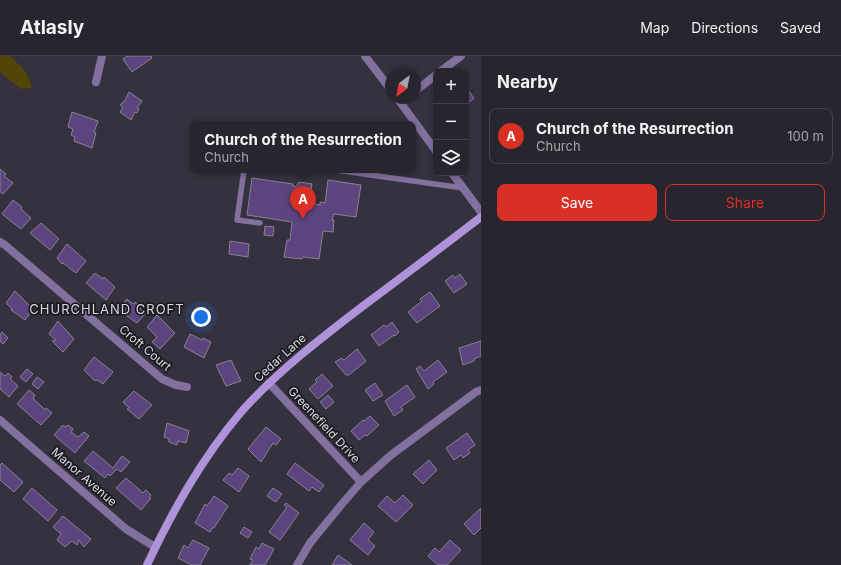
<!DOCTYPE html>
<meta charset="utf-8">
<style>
:root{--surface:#28252e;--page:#34313a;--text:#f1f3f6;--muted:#a5a5aa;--line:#44424a;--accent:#d93025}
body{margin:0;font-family:Inter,sans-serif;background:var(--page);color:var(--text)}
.controls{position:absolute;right:12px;top:12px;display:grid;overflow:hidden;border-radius:8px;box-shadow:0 2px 6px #0003}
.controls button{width:36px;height:36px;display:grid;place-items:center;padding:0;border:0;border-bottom:1px solid var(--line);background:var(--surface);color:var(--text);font:20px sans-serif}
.compass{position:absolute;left:385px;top:12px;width:36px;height:36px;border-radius:50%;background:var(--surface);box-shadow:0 2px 6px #0003;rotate:212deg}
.you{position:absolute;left:201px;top:261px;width:14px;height:14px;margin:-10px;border:3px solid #fff;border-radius:50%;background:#1a73e8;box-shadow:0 0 0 6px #1a73e833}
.badge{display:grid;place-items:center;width:26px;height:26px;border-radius:50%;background:var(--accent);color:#fff;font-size:13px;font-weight:700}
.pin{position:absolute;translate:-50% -33px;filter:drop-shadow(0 1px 2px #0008)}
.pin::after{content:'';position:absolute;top:21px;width:14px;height:12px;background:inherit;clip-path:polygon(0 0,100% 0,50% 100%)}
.popup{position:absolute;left:190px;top:65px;width:226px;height:52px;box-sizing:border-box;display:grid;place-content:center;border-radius:8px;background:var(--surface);filter:drop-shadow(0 1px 3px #0005);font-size:13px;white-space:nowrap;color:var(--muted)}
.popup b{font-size:15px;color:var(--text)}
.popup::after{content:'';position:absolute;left:50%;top:100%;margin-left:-8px;border:8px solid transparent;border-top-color:var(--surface)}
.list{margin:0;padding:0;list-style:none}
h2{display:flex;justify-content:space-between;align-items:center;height:52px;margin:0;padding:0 16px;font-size:17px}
h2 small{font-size:13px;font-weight:400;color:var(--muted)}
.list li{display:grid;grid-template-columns:26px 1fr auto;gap:12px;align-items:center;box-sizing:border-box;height:56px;margin:0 8px 8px;padding:0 8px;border:1px solid var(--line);border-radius:8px}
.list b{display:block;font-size:15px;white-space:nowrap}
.list p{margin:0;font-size:13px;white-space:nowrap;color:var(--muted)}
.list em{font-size:13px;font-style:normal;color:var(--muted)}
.actions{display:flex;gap:8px;padding:12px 16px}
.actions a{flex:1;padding:9px 0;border:1px solid var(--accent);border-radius:8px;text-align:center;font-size:14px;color:var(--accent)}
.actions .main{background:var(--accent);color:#fff}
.icon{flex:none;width:22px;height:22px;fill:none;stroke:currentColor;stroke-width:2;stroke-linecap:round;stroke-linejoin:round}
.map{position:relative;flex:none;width:481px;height:509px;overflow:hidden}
header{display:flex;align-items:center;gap:24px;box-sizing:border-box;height:56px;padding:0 20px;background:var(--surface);border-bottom:1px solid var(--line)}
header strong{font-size:19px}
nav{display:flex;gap:22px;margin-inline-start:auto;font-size:14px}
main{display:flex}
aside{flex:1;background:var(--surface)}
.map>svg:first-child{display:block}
.green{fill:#534505}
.building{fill:#5c447e;stroke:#878291}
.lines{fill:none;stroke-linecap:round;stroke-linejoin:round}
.service{stroke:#82719e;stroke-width:5.5}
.minor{stroke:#82719e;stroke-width:8}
.secondary{stroke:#ae93db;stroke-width:8}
.labels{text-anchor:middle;stroke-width:3.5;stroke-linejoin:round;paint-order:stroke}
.street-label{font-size:12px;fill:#dad8e0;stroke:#1c1a20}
.neighbourhood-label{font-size:13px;letter-spacing:1px;fill:#dad8e0;stroke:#1c1a20}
</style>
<header>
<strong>Atlasly</strong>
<nav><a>Map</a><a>Directions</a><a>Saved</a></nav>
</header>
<main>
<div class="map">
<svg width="481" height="509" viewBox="0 0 481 509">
<rect width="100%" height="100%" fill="#35313e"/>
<path class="green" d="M0,0H10C22,11 28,16 32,32L21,33L0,16Z"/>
<path class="building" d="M127,0H151L152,2L132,16L123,3Z
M467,33L474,42L466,49V34Z
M129,36L142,45L137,52L139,53L137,57L135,56L131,64L120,56L123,51L120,49L123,46H124Z
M72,56L98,65L94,76L96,77L92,92L74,85L75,81L71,79L73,73L68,71Z
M0,113L6,118L4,120L13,127L3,138L0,136Z
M252,122L293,128V130L296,131L299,126L312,128L309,147L320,149V146L325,147L328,124L361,129L356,161L334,158L332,164H334L333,176L323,175L319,203L303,201L302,203L284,201L287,184H290L292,166L247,159Z
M13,144L22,151L21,153L31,162L21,173L2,158Z
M41,167L59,183L50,194L30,177Z
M265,170L274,171L273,180L264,179Z
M230,185L249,188L248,201L229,198Z
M67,188L86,205L76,217L63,207L62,208L57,202Z
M95,217L103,223L104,221L115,231L106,244L86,227Z
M460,218L467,228L454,237L445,225L453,219L455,222Z
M15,235L33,253L25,264L11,254L12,253L6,247Z
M430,236L440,250L417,267L408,256L422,245L420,243Z
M127,243L133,248L135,246L145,258L137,267L117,253Z
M157,259L175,277L160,293L152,286L157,281L147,271Z
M58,265L74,283L63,296L52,285L56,284L49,278Z
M392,266L399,276L395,280L394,279L379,290L371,279L384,269L386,271Z
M2,276L8,282L3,288L0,285V279Z
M190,278L202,284L203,282L211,286L204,302L184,291Z
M481,285V300L474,303V305L463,309L459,292Z
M357,293L366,305L349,319H346L335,306L342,302L344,304Z
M94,301L113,316L103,328L97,324L95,325L84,314Z
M231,304L241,325L226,330L216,309Z
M438,304L447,316L433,326L434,328L428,333L416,313L420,310L424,315Z
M27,313L33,318L26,326L20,321Z
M0,316L5,320L8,317L12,321L10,323L18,330L9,341L0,333Z
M322,318L333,330L318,343L309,333L317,326L315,324Z
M37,321L44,326L38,333L32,328Z
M375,327L383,339L373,345L365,334Z
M407,329L415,341L401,351L403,354L394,360L385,345Z
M29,334L35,339L33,342L45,354L46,352L52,357L41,369L17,348Z
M134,335L152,349L139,363L127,353L129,352L123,346Z
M328,339L334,346L326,353L320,346Z
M370,360L379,369L367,380L365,379L359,384L351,375L363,364L364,365Z
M167,367L189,375L186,387L178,385L177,389L169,386V383L164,381Z
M63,369L66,371L68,369L73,373L71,376L78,381L84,376L89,380L75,397L54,379Z
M266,371L281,383L276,389L273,387L261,406L248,393Z
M467,377L475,389L468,394L470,397L463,402L461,399L454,404L446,392Z
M93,395L113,412L122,400L130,406L121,416L117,413L110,420L108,418L105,422L84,405Z
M429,404L437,414L423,428L413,418Z
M2,407L23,426L14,436L0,424V409Z
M295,407L324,429L319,436L312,431L309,435L287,418Z
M238,412L249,420L239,436L223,424L229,417L232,419Z
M126,422L143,437L146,434L151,439L149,441L151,442L141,454L116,432Z
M32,432L57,454L48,465L23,443Z
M273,432L282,438L276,446L267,440Z
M403,439L413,449L396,466L378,450L387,440L395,447Z
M214,440L228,450L214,472H212L210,476L195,467L205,448L207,450Z
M286,447L299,457L280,484L269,476L287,451L284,449Z
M481,452V472L474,479L464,468Z
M63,460L91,483L84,491L79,484L77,489L72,485L65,491L57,484L61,478L53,471Z
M364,467L374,476L368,484L375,490L368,499L350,484Z
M244,471L252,476L248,482L240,477Z
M193,484L209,492L200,509H192L178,502L184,489L188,492Z
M450,484L461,494L447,509H438L428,500L435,492L439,496Z
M262,487L274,493L265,509H250L253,504L250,503L256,491L259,493Z
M338,499L352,509H332Z"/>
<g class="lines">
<path class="service" d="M244,114L237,164L260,167
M335,114L463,132"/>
<path class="minor" d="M365,0L391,34
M441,15L461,0
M96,26L102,0
M415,35L436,19
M397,42L436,95
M452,117L481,156
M0,186L5,189L162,323L176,329L187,331
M269,327L361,426
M0,364L126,473L155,491
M297,509L310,487L342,448L361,426L391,399L476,336L481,334"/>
<path class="secondary" d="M147,509C173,454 202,402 242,355C278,315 320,283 363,250C402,221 442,191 481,161"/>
</g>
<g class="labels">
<g class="street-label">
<text transform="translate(145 292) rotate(40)" y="4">Croft Court</text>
<text transform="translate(280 302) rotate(-42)" y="4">Cedar Lane</text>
<text transform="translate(324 369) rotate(47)" y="4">Greenefield Drive</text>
<text transform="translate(84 421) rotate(41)" y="4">Manor Avenue</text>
</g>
<g class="neighbourhood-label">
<text x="107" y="258">CHURCHLAND CROFT</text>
</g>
</g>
</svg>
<div class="controls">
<button>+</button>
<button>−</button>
<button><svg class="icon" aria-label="layers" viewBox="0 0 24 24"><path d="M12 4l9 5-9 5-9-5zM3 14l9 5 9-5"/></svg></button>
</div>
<svg class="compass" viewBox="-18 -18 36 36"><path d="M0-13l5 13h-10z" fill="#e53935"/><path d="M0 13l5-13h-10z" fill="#a5a5aa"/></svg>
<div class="you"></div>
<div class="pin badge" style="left:303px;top:163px">A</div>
<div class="popup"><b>Church of the Resurrection</b>Church</div>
</div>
<aside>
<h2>Nearby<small></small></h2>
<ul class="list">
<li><span class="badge">A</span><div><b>Church of the Resurrection</b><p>Church</p></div><em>100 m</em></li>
</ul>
<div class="actions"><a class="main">Save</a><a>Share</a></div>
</aside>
</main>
